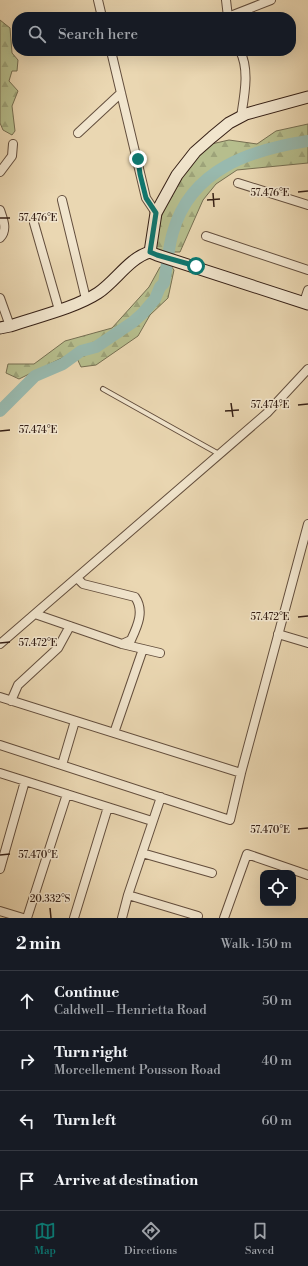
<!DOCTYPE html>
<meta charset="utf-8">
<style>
:root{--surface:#171b24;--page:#242831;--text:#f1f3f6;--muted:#9ea1a6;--line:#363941;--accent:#0f766e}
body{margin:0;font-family:"Libre Bodoni",serif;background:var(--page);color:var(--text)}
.controls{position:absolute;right:12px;bottom:12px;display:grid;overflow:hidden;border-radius:8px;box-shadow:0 4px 16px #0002}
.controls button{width:36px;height:36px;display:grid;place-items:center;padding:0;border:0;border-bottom:1px solid var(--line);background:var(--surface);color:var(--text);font:20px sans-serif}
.stop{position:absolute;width:12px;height:12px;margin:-9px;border:3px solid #0f766e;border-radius:50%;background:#fff}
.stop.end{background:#0f766e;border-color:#fff;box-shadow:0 1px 4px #0008}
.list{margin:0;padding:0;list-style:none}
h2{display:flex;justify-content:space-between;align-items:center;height:52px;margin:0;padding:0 16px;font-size:17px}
h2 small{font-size:13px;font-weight:400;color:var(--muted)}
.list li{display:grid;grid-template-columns:26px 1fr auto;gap:12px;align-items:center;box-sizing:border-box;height:60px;padding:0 16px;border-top:1px solid var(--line)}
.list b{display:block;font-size:15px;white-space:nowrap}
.list p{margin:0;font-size:13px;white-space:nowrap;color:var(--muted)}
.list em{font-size:13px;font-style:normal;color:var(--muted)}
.icon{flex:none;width:22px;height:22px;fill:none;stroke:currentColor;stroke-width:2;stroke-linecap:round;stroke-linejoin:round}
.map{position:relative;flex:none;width:308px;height:918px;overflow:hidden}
.search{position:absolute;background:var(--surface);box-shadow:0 4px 16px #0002;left:12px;right:12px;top:12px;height:44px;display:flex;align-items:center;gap:10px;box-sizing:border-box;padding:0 14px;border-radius:16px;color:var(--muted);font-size:15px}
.sheet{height:292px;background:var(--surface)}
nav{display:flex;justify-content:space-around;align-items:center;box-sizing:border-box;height:56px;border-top:1px solid var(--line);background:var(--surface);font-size:11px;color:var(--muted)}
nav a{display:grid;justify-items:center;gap:2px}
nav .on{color:var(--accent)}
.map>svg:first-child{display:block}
.forest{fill:url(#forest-firs);stroke:#766f52}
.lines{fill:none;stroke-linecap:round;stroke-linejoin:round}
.river{stroke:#98b9ae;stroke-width:12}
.lane-casing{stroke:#634e3d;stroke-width:6}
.street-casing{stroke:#634e3d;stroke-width:10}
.secondary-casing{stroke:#362016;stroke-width:13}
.lane{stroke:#f1e5cd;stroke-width:4}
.street{stroke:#f1e5cd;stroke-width:8}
.secondary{stroke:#f1e5cd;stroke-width:11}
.route{stroke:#0f766e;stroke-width:5}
.ticks{fill:none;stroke:#362016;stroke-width:1.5}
.ticks-label{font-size:10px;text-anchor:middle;fill:#362016;stroke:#f1e5cd;stroke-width:3;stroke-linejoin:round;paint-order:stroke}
</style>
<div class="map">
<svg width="308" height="918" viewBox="0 0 308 918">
<defs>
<pattern id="forest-firs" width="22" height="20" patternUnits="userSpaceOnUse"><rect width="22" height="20" fill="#b6be8d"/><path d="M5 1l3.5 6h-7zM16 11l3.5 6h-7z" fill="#9da379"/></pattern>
</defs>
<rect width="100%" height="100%" fill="#ead7b2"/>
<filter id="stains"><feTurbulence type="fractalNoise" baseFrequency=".005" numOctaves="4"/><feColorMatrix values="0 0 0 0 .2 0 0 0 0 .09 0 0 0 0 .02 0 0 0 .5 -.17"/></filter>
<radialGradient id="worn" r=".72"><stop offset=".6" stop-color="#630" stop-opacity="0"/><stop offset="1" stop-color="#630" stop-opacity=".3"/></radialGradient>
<path class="forest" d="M0,20L10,28L12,53L18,60L17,71H12L9,81L18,91L12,106L15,131L12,135L3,130L0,123Z
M308,124V163L237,170L216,184L203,200L180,252H166L155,248L156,235L164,208L194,157L207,145L229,140L257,144L276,131Z
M171,266L174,270L168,298L150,315L138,336L96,365L81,367L74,352L19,379L6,373L8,364H34L65,341L112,328L149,287L160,267Z"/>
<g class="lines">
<path class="river" d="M0,411L35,376L63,364L81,351L96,347L133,322L143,313L155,299L160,287L164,283C167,267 168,248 173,232C191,169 250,150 308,141"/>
<g class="lane-casing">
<path id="lane" d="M103,389L219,454"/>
</g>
<g class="street-casing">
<path id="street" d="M98,0L102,17
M226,0L228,17
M228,17L271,0
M111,51L146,198L156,213
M240,51C250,70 244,97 241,117
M78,133L121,93
M0,172L12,156L13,144
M238,183L308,205
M62,200L86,299
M0,210C3,219 8,230 0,238
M34,223L59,310
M206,236L308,270
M0,298L10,326
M304,302L308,290
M77,578L83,584L135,597C145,611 137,627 131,640L122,644
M35,614L122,644L160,653
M278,634L308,643
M0,644L267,413L308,369
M0,697L241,773
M11,701L18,685L58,648L70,626
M114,733L143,649
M0,745L230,820L241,773L308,524
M62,765L75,721
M0,773L152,821
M142,853L212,873
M0,869L25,781
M128,895L198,916
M0,911L23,918
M27,918L67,794
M74,918L108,807
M122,918L128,895L161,797
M224,918L247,854L308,875"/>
</g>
<g class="secondary-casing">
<path id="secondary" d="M150,252L156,213L177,175L195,152L212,137L229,123L246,114L308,97
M0,328L10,326C36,317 75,308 98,293C116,281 129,258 150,252L157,255L308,304"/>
</g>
<use href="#lane" class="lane"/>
<use href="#street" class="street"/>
<use href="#secondary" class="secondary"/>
</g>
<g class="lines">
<path class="route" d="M138,159L140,174L146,198L156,213L150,252L157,255L196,266"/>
</g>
<path class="ticks" d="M298,192L308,191M213,193L214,207M207,200L220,199M0,218H10M231,403L233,417M298,405L308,404M225,411L239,410M0,431L10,430M298,617L308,616M0,643L10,642M298,829L308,828M0,855L10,854M50,908L51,918"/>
<g class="ticks-label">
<text x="270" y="196">57.476°E</text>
<text x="38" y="221">57.476°E</text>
<text x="270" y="408">57.474°E</text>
<text x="38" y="433">57.474°E</text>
<text x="270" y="620">57.472°E</text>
<text x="38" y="646">57.472°E</text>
<text x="270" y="833">57.470°E</text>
<text x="38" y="858">57.470°E</text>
<text x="50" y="902">20.332°S</text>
</g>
<rect width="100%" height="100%" filter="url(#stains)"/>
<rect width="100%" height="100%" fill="url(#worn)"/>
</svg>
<div class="controls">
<button><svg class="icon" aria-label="locate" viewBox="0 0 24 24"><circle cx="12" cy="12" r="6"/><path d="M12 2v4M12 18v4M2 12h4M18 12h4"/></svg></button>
</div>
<div class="stop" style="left:196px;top:266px"></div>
<div class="stop end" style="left:138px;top:159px"></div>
<div class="search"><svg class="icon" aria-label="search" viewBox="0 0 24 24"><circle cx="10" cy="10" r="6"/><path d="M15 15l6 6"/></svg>Search here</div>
</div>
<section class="sheet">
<h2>2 min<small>Walk · 150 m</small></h2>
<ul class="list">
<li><svg class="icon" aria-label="ahead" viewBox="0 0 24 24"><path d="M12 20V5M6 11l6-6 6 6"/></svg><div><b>Continue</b><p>Caldwell – Henrietta Road</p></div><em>50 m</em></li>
<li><svg class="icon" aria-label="right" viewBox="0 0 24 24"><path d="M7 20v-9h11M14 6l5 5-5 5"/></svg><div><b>Turn right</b><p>Morcellement Pousson Road</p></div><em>40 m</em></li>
<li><svg class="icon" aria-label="left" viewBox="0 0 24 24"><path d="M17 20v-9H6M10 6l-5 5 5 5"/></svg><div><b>Turn left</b></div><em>60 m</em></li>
<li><svg class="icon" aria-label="arrive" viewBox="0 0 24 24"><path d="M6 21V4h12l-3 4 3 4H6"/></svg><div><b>Arrive at destination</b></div></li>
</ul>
</section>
<nav>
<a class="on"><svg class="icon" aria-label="map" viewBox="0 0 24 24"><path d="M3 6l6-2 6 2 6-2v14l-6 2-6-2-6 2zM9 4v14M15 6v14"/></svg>Map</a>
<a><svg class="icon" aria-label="directions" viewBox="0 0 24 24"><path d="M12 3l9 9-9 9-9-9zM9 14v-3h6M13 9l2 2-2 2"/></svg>Directions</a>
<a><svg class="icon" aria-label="saved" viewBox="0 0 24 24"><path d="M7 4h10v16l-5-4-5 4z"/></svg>Saved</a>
</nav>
